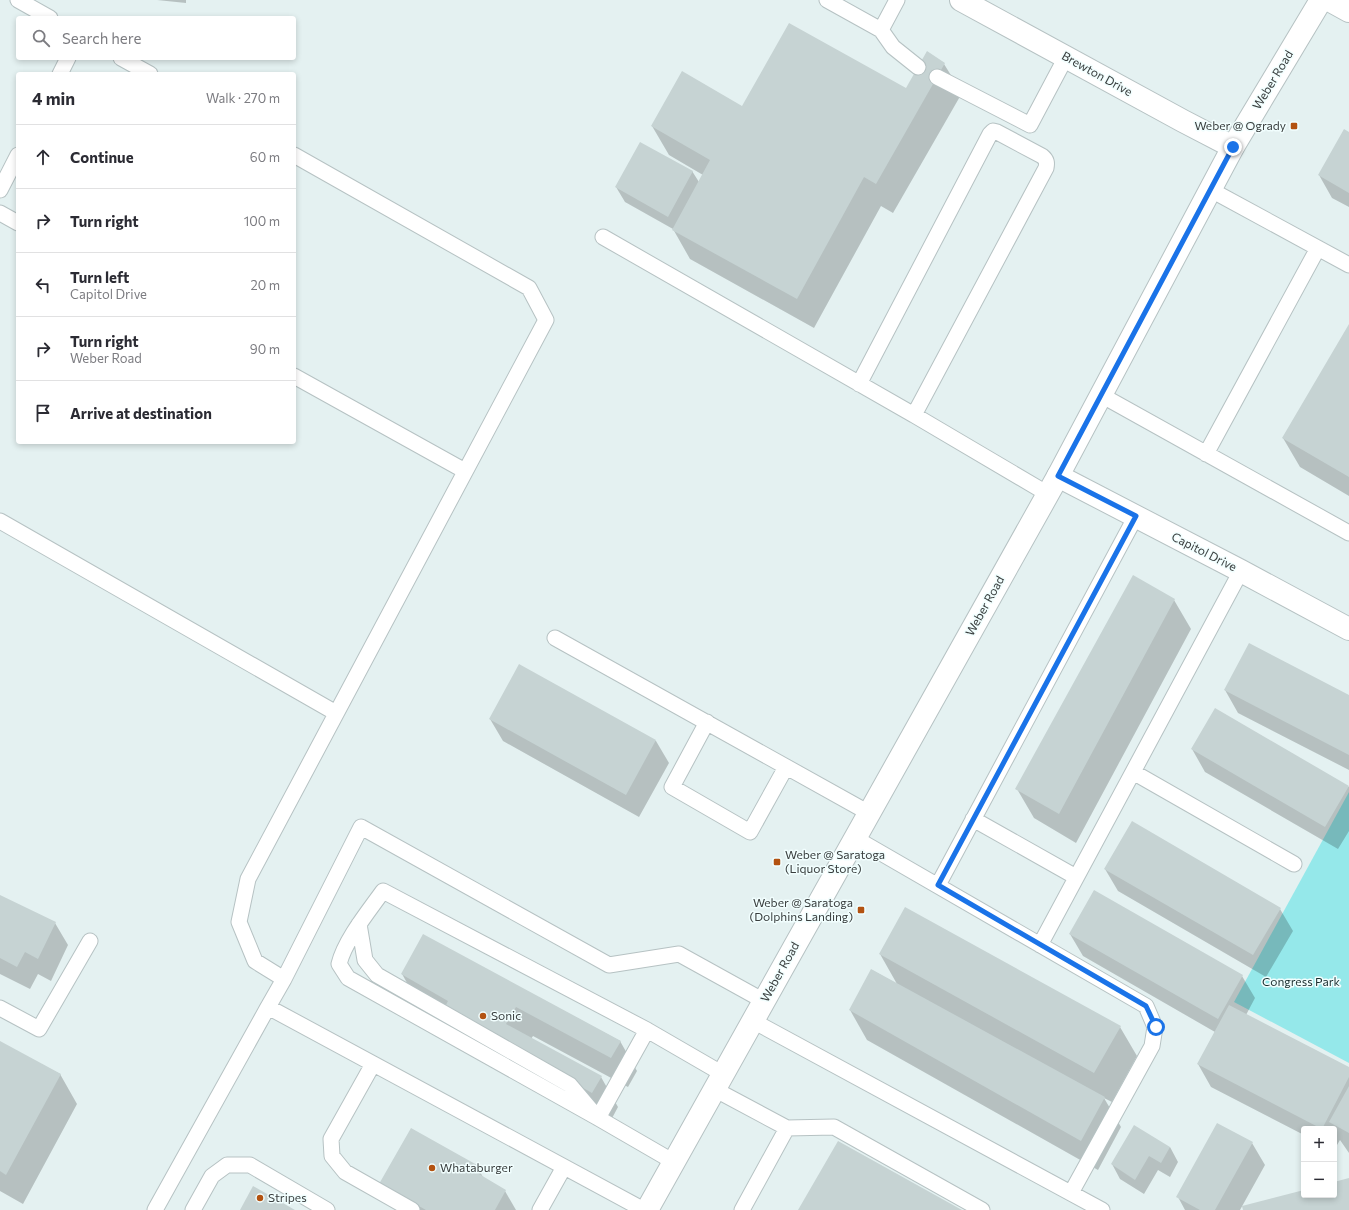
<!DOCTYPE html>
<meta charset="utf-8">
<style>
:root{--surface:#fff;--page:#f2f2f3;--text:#2b2b33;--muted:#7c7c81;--line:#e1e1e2}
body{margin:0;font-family:Commissioner,sans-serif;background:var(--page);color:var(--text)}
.controls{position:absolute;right:12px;bottom:12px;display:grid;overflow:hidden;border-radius:4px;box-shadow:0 2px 6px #0003}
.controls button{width:36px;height:36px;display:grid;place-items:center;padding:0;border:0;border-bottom:1px solid var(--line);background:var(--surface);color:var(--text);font:20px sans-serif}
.stop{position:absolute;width:12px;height:12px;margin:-9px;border:3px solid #1a73e8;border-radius:50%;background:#fff}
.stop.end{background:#1a73e8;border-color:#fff;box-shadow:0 1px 4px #0008}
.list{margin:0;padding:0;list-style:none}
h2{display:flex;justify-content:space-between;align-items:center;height:52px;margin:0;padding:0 16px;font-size:17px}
h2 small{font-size:13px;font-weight:400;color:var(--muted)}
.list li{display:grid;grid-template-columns:26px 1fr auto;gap:12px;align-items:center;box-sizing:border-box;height:64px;padding:0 16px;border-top:1px solid var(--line)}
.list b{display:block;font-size:15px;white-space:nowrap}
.list p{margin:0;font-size:13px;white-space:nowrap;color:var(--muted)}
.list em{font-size:13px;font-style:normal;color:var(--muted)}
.icon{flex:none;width:22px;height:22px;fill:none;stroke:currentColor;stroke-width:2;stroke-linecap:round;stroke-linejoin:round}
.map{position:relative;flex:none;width:1349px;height:1210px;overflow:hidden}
.search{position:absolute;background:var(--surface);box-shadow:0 2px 6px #0003;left:16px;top:16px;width:280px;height:44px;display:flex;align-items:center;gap:10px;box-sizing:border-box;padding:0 14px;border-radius:4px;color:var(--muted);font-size:15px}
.panel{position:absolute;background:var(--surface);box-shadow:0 2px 6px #0003;left:16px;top:72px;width:280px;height:372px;border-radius:4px}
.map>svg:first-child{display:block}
.green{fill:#95e8ea}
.shadow{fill:#0003}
.building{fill:#c6d3d3}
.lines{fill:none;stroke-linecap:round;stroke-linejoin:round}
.lane-casing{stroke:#b6c2c3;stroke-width:17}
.street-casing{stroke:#b6c2c3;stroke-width:24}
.secondary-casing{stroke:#b6c2c3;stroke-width:24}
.lane{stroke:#fff;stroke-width:15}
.street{stroke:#fff;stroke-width:22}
.secondary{stroke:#fff;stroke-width:22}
.route{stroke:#1a73e8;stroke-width:5}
.poi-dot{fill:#b35211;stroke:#f1fefe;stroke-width:1.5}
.labels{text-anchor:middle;stroke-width:3;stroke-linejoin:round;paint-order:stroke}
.street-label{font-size:12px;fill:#383d3d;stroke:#f1fefe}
.poi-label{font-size:12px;fill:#383d3d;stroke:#f1fefe;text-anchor:start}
.park-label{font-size:12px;fill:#1a2f30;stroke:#f1fefe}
</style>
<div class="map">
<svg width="1349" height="1210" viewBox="0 0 1349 1210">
<rect width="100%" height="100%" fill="#e4f1f1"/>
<path class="green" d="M1349,792V1063L1234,1002Z"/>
<path class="shadow" d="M157,0H186V3Z
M944,64L962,93L893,213L881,206L814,328L690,259L673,229L625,202L616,187L692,171L699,182L703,175L669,155L652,126L907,89Z
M1349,133V207L1332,198L1319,175Z
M1349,326V496L1300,467L1283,438Z
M1174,600L1191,629L1076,843L1034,818L1017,789Z
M1225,690L1349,696V770L1238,713Z
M490,719L656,741L669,763L639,817L503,741Z
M1192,749L1349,787V831L1338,849L1205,772Z
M1105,869L1280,909L1293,931L1266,977L1118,891Z
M0,896L55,923L68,945L51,981L38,974L30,989L0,974Z
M1070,934L1242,976L1255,998L1246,1015L1349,1068V1153L1340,1140L1334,1150V1129H1304V1135L1211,1087L1198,1064L1215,1032L1083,956Z
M424,936L620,1041L637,1071L628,1087L533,1036L531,1039L601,1077L618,1107L610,1122L462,1039L452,1022L419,1004L402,974Z
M880,954L1120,1027L1137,1056L1112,1102L1104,1098L1121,1127L1098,1170L867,1040L850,1010L872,970L897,984Z
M0,1043L60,1074L77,1104L23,1204L0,1191Z
M411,1129L477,1166L484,1179L505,1191L516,1210H400Z
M1252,1143L1265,1165L1240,1210H1185L1178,1197Z
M1170,1147L1178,1162L1170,1177L1158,1170L1144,1194L1120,1179L1112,1164Z"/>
<path class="building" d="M789,23L906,88L927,51L945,63L876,184L864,177L797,299L672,230L710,160L651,126L682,71L742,106Z
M1344,129L1349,132V193L1318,175Z
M640,142L693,171L668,217L615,187Z
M1349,324V477L1282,438Z
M1133,575L1175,599L1059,814L1015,789Z
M1249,643L1349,695V755L1224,690Z
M519,664L656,740L626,795L489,719Z
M1215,708L1349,786L1325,827L1191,749Z
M1132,821L1281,908L1253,955L1104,869Z
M1094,890L1243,975L1218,1019L1069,934Z
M0,895L56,922L38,959L25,952L17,967L0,958Z
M905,907L1121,1026L1094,1073L879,954Z
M423,934L621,1041L611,1058L516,1007L506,1024L602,1076L592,1093L444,1009L448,1001L401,974Z
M871,969L1105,1097L1081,1141L849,1010Z
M1229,1005L1349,1067V1077L1322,1129L1197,1064Z
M0,1041L61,1074L6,1175L0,1171Z
M1349,1086V1133L1329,1122Z
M1217,1123L1253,1142L1215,1210H1200L1176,1197Z
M1134,1125L1170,1147L1161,1163L1149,1156L1135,1180L1111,1164Z
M411,1128L477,1165L474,1171L506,1190L495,1210H426L379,1184Z
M838,1141L962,1210H798Z
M1349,1178V1210H1243L1242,1206L1304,1190V1195H1334V1182Z
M253,1186L295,1210H240Z"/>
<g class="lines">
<g class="lane-casing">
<path id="lane" d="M18,0L50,18
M827,0L881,30L897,0
M881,30L893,47L918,67
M121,58L150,74
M60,74L68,58
M937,77L1030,125L1066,57
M0,190L18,155
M1211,190L1349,265
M0,213L18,223
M603,237L914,415
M294,376L465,471
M859,384L990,134L993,131L997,132L1042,156C1047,160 1047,163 1046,168L914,415L1048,494
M1101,395L1349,533
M1206,454L1318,248
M0,521L336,713
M555,638L869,813
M707,722L672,787L750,832L786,767
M1133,772L1294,864
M973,819L1076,877
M855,838L1146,1006L1155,1027L1152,1046L1071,1193
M938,885L1136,516
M359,924L365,960L377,975L570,1085L592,1111
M1040,945L1241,571
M284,979L255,961L239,922L248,879L546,320L529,288L294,155
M268,1007L284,979L361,827L609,965L679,954L764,1001
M0,1008L39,1029L90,941
M753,1021L1102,1210
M373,1064L331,1139L332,1156L345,1172L412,1210
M714,1089L787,1128L742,1210
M598,1118L647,1030
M787,1128L834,1127L982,1210
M674,1162L598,1118L348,978L339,964C345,940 368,912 383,891L647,1030L723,1074
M155,1210L268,1007L644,1210
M193,1210L212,1176L227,1165H250L327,1210
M540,1210L564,1167"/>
</g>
<g class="street-casing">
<path id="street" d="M961,0L1183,121L1233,147
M1329,0L1349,11
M1058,476L1241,571L1349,629"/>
</g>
<g class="secondary-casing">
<path id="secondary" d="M647,1210L1058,476L1233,147L1321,0"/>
</g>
<use href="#lane" class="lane"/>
<use href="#street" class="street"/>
<use href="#secondary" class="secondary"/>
</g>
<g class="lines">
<path class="route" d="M1156,1027L1146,1006L938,885L1136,516L1058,476L1233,147"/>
</g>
<g class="poi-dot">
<rect x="1290" y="122" width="8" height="8" rx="2"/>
<rect x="773" y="858" width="8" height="8" rx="2"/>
<rect x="857" y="906" width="8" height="8" rx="2"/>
<circle cx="483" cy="1016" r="4"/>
<circle cx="432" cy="1168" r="4"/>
<circle cx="260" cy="1198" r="4"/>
</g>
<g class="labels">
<g class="street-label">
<text transform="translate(1097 74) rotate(29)" y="4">Brewton Drive</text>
<text transform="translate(1273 80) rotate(-59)" y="4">Weber Road</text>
<text transform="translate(1204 552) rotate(27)" y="4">Capitol Drive</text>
<text transform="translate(985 606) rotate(-61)" y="4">Weber Road</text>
<text transform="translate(780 972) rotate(-61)" y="4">Weber Road</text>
</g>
<g class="poi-label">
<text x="1286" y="130" text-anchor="end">Weber @ Ogrady</text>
<text x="785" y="859">Weber @ Saratoga<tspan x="785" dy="14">(Liquor Store)</tspan></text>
<text x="853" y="907" text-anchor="end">Weber @ Saratoga<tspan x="853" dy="14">(Dolphins Landing)</tspan></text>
<text x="491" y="1020">Sonic</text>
<text x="440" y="1172">Whataburger</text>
<text x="268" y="1202">Stripes</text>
</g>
<g class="park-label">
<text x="1301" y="986">Congress Park</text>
</g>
</g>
</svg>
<div class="controls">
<button>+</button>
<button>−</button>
</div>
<div class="stop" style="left:1156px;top:1027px"></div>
<div class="stop end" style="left:1233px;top:147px"></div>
<div class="search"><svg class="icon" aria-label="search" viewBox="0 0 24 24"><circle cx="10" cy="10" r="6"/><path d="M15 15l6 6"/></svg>Search here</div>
<section class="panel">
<h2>4 min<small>Walk · 270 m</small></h2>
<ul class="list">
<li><svg class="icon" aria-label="ahead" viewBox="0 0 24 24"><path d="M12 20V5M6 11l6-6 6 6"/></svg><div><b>Continue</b></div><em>60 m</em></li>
<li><svg class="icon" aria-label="right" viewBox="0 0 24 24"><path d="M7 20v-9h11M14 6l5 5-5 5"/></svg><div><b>Turn right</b></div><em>100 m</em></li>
<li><svg class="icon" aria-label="left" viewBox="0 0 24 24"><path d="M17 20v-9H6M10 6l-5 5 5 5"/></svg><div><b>Turn left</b><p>Capitol Drive</p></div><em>20 m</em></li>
<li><svg class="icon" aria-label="right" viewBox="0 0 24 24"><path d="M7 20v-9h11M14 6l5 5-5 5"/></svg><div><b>Turn right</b><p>Weber Road</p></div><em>90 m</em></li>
<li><svg class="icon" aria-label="arrive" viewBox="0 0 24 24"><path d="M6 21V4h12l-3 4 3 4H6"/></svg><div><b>Arrive at destination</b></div></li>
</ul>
</section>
</div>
